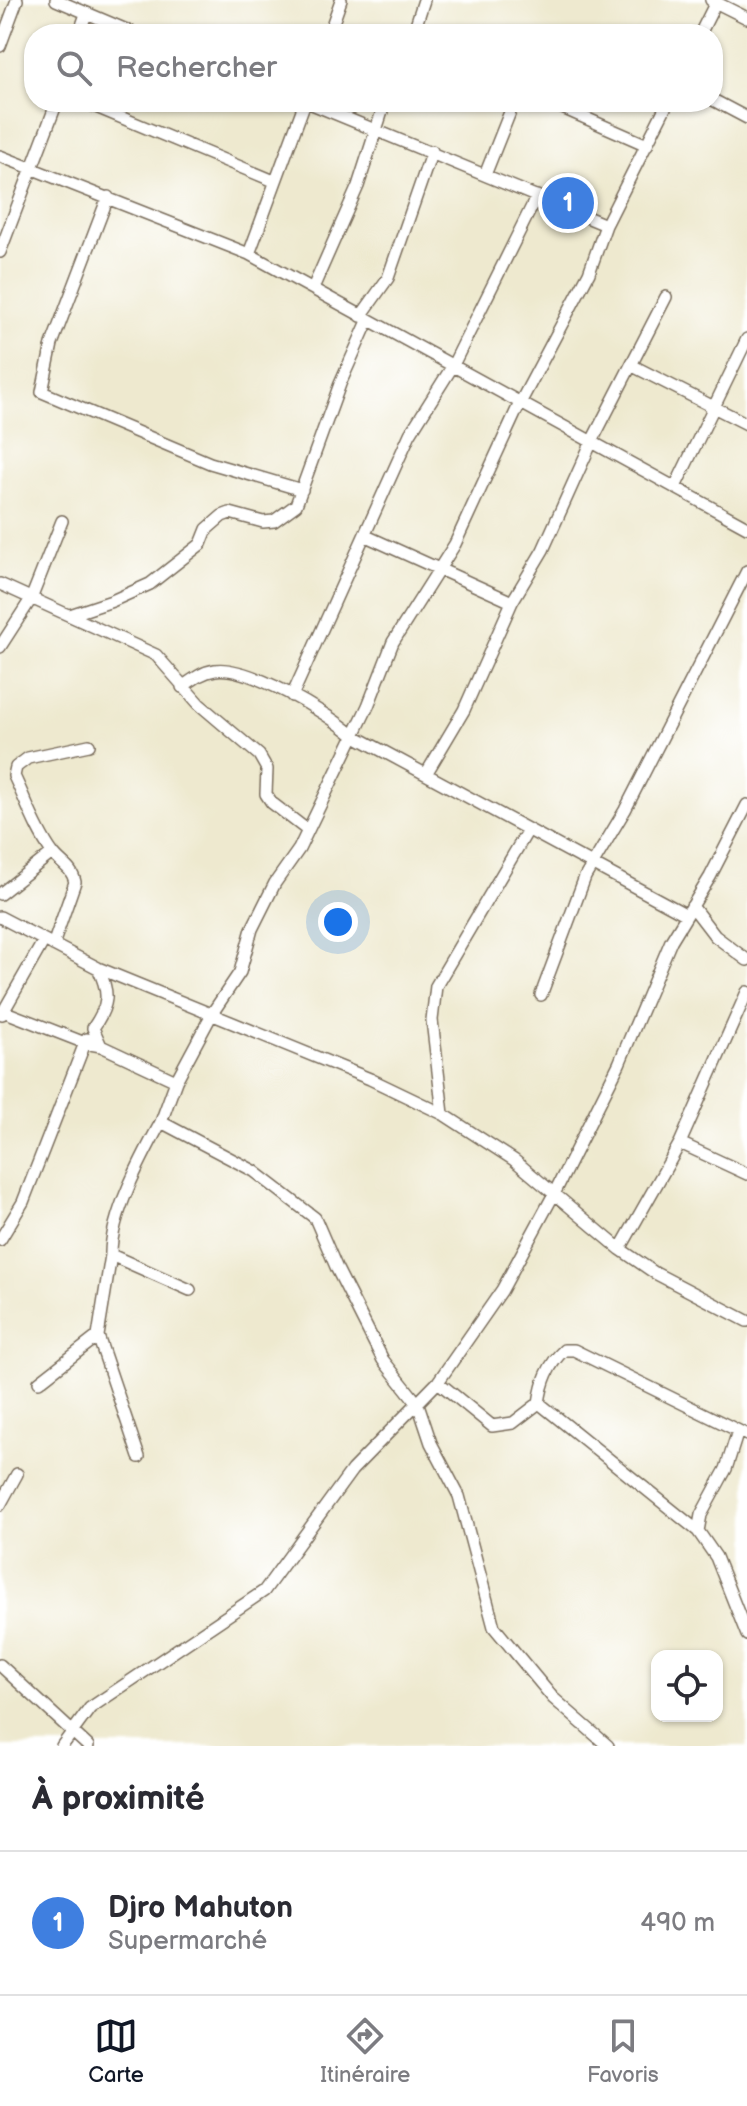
<!DOCTYPE html>
<html lang="fr">
<meta charset="utf-8">
<style>
:root{--surface:#fff;--page:#f7f7f7;--text:#2b2b33;--muted:#7c7c81;--line:#e1e1e2;--accent:#111827}
body{margin:0;font-family:"Balsamiq Sans",sans-serif;background:var(--page);color:var(--text)}
.controls{position:absolute;right:24px;bottom:24px;display:grid;overflow:hidden;border-radius:16px;box-shadow:0 2px 6px #0004}
.controls button{width:72px;height:72px;display:grid;place-items:center;padding:0;border:0;border-bottom:2px solid var(--line);background:var(--surface);color:var(--text);font:40px sans-serif}
.you{position:absolute;left:338px;top:922px;width:28px;height:28px;margin:-20px;border:6px solid #fff;border-radius:50%;background:#1a73e8;box-shadow:0 0 0 12px #1a73e833}
.badge{display:grid;place-items:center;width:52px;height:52px;border-radius:50%;background:var(--accent);color:#fff;font-size:26px;font-weight:700}
.pin{position:absolute;translate:-50% -50%;border:4px solid #fff;box-shadow:0 2px 8px #0006}
.list{margin:0;padding:0;list-style:none}
h2{display:flex;justify-content:space-between;align-items:center;height:104px;margin:0;padding:0 32px;font-size:34px}
h2 small{font-size:26px;font-weight:400;color:var(--muted)}
.list li{display:grid;grid-template-columns:52px 1fr auto;gap:24px;align-items:center;box-sizing:border-box;height:144px;padding:0 32px;border-top:2px solid var(--line)}
.list b{display:block;font-size:30px;white-space:nowrap}
.list p{margin:0;font-size:26px;white-space:nowrap;color:var(--muted)}
.list em{font-size:26px;font-style:normal;color:var(--muted)}
.icon{flex:none;width:44px;height:44px;fill:none;stroke:currentColor;stroke-width:2;stroke-linecap:round;stroke-linejoin:round}
.map{position:relative;flex:none;width:747px;height:1746px;overflow:hidden}
.search{position:absolute;background:var(--surface);box-shadow:0 2px 6px #0004;left:24px;right:24px;top:24px;height:88px;display:flex;align-items:center;gap:20px;box-sizing:border-box;padding:0 28px;border-radius:32px;color:var(--muted);font-size:30px}
.sheet{height:248px;background:var(--surface)}
nav{display:flex;justify-content:space-around;align-items:center;box-sizing:border-box;height:112px;border-top:2px solid var(--line);background:var(--surface);font-size:22px;color:var(--muted)}
nav a{display:grid;justify-items:center;gap:4px}
nav .on{color:var(--accent)}
.map>svg:first-child{display:block}
.lines{fill:none;stroke-linecap:round;stroke-linejoin:round}
.minor-casing{stroke:#7a6d5c;stroke-width:14}
.minor{stroke:#fff;stroke-width:11}
</style>
<div class="map">
<svg width="747" height="1746" viewBox="0 0 747 1746">
<rect width="100%" height="100%" fill="#fff"/>
<filter id="ink" filterUnits="userSpaceOnUse"><feTurbulence type="fractalNoise" baseFrequency=".0125" numOctaves="2"/><feDisplacementMap in="SourceGraphic" scale="16" xChannelSelector="R" yChannelSelector="G"/><feConvolveMatrix kernelMatrix="1 2 1 2 8 2 1 2 1" color-interpolation-filters="sRGB"/></filter>
<filter id="wash" filterUnits="userSpaceOnUse"><feTurbulence type="fractalNoise" baseFrequency=".006" numOctaves="4" result="noise"/><feDisplacementMap in="SourceGraphic" scale="32" xChannelSelector="R" yChannelSelector="G"/><feGaussianBlur stdDeviation="1.8" result="paint"/><feColorMatrix in="noise" values="0 0 0 0 0 0 0 0 0 0 0 0 0 0 0 0 0 1.4 0 .05"/><feComposite in="paint" operator="in"/></filter>
<g filter="url(#wash)">
<rect width="100%" height="100%" fill="#eee9cf"/>
</g>
<g filter="url(#ink)">
<g class="lines">
<g class="minor-casing">
<path id="minor" d="M56,0L136,34
M711,0L747,18
M79,34L86,14
M329,34L341,0
M413,34L424,0
M700,34L717,0
M0,46L17,0
M713,100L747,118
M84,102L274,181
M307,102L606,225
M549,102L647,145
M0,156L249,254L747,527
M485,175L514,102
M108,197L52,344L42,392L210,463L302,490
M0,252L57,102
M249,254L305,102
M313,288L358,186L385,102
M361,316L388,278L432,151
M631,365L747,424
M676,485L747,339
M366,536L512,602
M0,584L156,655L199,704L259,755L267,769L266,794L272,803L307,830
M70,615L112,601L150,584L201,544L207,529L222,516L230,513L263,522L274,521L296,505L340,384L368,321
M0,647L31,599L62,521
M182,687C192,680 202,672 215,670C248,665 328,713 353,735L685,914
M292,696L410,434L452,367L537,196
M426,774L464,710L512,602L543,550L593,439L666,297
M0,894L52,853
M692,906L715,936L747,960
M0,917L98,968L370,1079L443,1114L514,1160L620,1249L655,1273L747,1321
M53,945L75,882C72,867 60,864 52,852C36,830 26,801 14,776L16,767L28,758L89,745
M98,968C110,993 109,1005 93,1028L101,1046L176,1081L161,1122L254,1171L315,1218L337,1269L383,1360L418,1404L431,1443L459,1496L494,1627L553,1698L608,1746
M541,995L585,877L625,810L747,571
M3,1011L85,1043L87,1039
M2,1014L43,942
M176,1081L213,1012L240,972L252,929L275,883L299,849L368,706L393,642L455,544L519,405L589,273L606,225L668,102
M443,1114L432,1020L436,986L528,830
M161,1122C142,1157 110,1216 111,1255L190,1290
M680,1143L747,1174
M0,1240L23,1202L85,1043L101,1046
M620,1249L680,1143L747,992
M111,1255L98,1336L139,1457
M39,1382L98,1336
M438,1382L492,1426L513,1423L539,1403C542,1382 548,1365 564,1350H574L747,1435
M539,1403L698,1531L716,1557L747,1635
M0,1505L17,1474
M698,1531L701,1515L726,1469L738,1431
M0,1665L88,1746
M62,1746L90,1708L264,1591L352,1470L438,1382L502,1290L555,1192L619,1064L671,941L710,877L747,805"/>
</g>
<use href="#minor" class="minor"/>
</g>
</g>
</svg>
<div class="controls">
<button><svg class="icon" aria-label="locate" viewBox="0 0 24 24"><circle cx="12" cy="12" r="6"/><path d="M12 2v4M12 18v4M2 12h4M18 12h4"/></svg></button>
</div>
<div class="you"></div>
<div class="pin badge" style="left:568px;top:203px;background:#3f7fe0">1</div>
<div class="search"><svg class="icon" aria-label="search" viewBox="0 0 24 24"><circle cx="10" cy="10" r="6"/><path d="M15 15l6 6"/></svg>Rechercher</div>
</div>
<section class="sheet">
<h2>À proximité<small></small></h2>
<ul class="list">
<li><span class="badge" style="background:#3f7fe0">1</span><div><b>Djro Mahuton</b><p>Supermarché</p></div><em>490 m</em></li>
</ul>
</section>
<nav>
<a class="on"><svg class="icon" aria-label="map" viewBox="0 0 24 24"><path d="M3 6l6-2 6 2 6-2v14l-6 2-6-2-6 2zM9 4v14M15 6v14"/></svg>Carte</a>
<a><svg class="icon" aria-label="directions" viewBox="0 0 24 24"><path d="M12 3l9 9-9 9-9-9zM9 14v-3h6M13 9l2 2-2 2"/></svg>Itinéraire</a>
<a><svg class="icon" aria-label="saved" viewBox="0 0 24 24"><path d="M7 4h10v16l-5-4-5 4z"/></svg>Favoris</a>
</nav>
